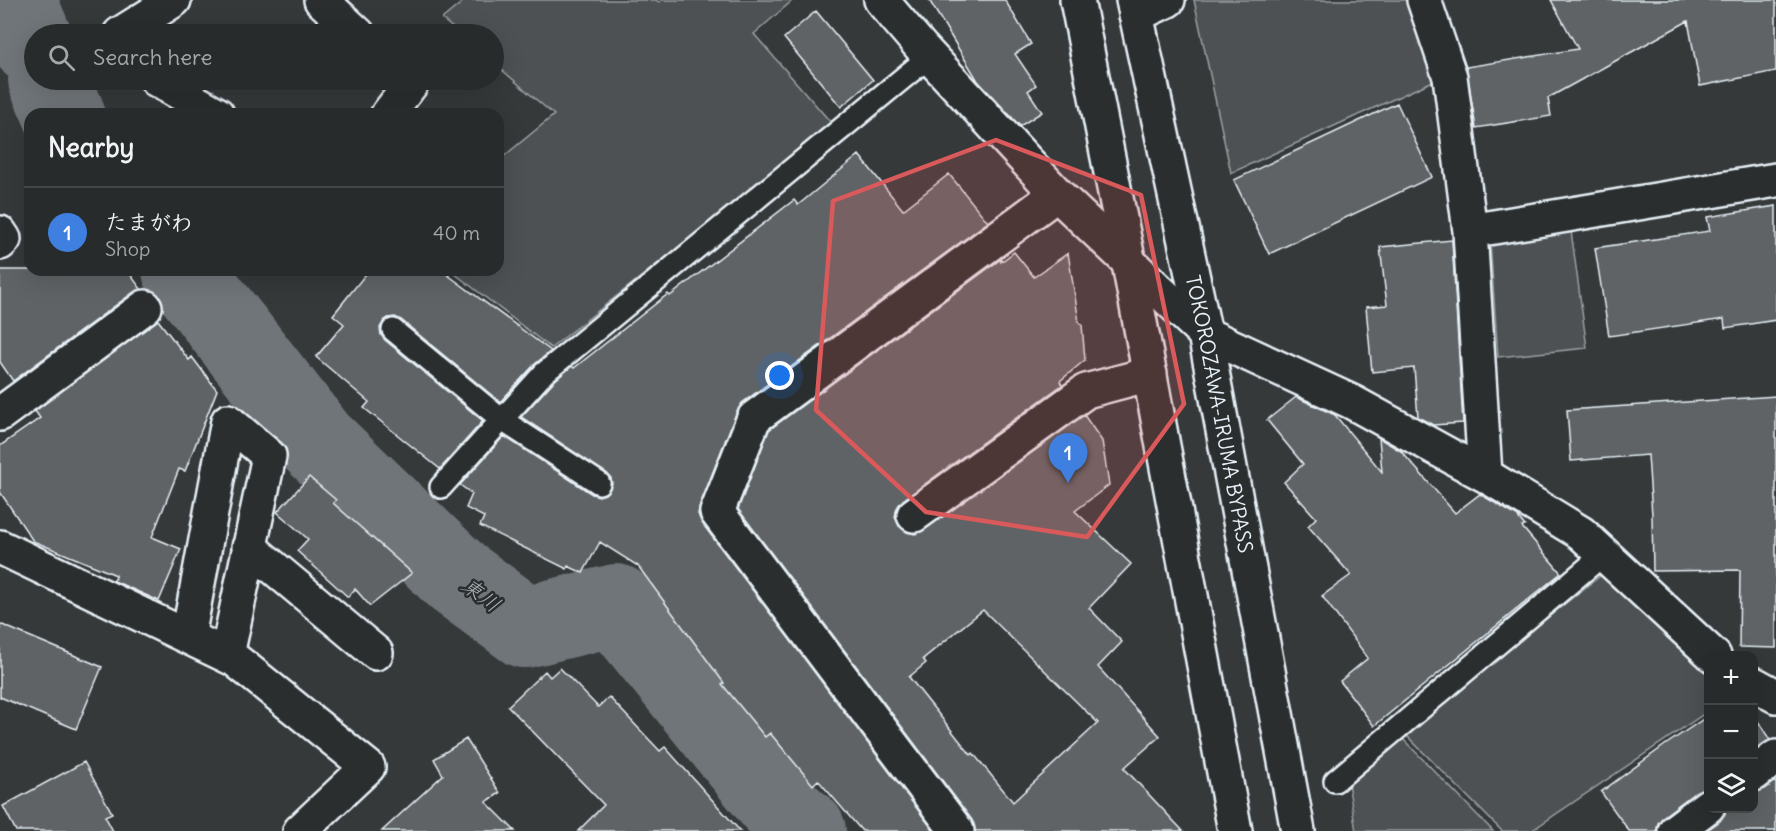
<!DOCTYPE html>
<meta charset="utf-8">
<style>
:root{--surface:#282b2c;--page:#343738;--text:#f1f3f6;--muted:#a5a7a9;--line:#444748;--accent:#95b2f1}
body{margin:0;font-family:Delius,"Klee One",sans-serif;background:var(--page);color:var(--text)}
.controls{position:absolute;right:18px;bottom:18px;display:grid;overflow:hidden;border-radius:12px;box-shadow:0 6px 24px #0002}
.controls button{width:54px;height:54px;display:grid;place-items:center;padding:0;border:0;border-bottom:2px solid var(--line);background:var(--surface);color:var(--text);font:30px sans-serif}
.you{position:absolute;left:780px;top:376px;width:21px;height:21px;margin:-15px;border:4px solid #fff;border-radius:50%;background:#1a73e8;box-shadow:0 0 0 9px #1a73e833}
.badge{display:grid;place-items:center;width:39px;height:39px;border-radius:50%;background:var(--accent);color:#fff;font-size:20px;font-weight:700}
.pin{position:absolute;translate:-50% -50px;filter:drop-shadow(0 2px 3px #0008)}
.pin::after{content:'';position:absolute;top:32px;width:21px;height:18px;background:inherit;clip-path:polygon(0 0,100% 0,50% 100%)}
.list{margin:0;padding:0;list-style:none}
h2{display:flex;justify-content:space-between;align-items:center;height:78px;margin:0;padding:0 24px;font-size:26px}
h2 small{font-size:20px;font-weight:400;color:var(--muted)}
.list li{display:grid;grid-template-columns:39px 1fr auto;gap:18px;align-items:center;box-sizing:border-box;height:90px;padding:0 24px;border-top:2px solid var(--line)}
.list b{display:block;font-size:22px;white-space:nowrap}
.list p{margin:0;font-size:20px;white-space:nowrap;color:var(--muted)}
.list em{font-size:20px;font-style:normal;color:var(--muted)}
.icon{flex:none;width:33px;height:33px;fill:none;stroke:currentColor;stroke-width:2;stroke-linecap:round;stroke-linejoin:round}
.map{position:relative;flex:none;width:1776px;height:831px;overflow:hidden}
.search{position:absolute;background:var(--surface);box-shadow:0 6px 24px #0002;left:24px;top:24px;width:480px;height:66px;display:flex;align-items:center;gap:15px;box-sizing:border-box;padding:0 21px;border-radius:33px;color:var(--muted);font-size:22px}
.panel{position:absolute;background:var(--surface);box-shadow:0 6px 24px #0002;left:24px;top:108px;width:480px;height:168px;border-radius:18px}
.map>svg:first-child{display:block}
.green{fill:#4d5152;stroke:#9aa1a5;stroke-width:1.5}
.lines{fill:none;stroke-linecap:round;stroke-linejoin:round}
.river{stroke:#707579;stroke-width:82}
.building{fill:#5f6365;stroke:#e8f1f8;stroke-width:1.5;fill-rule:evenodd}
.service-casing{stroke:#e8f1f8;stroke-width:26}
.minor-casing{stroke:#e8f1f8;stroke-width:38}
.trunk-casing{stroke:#e8f1f8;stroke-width:38}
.service{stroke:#2a2d2e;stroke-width:21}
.minor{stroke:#2a2d2e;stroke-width:33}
.trunk{stroke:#2a2d2e;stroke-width:33}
.marked{fill:#da5a5c;fill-opacity:0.2;stroke:#da5a5c;stroke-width:4.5;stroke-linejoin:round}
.labels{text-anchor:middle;stroke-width:5;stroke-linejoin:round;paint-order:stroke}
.street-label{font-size:20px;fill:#e8f1f8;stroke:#2a2d2e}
.water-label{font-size:21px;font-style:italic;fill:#acb3b8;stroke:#2a2d2e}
</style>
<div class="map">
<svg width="1776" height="831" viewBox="0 0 1776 831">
<rect width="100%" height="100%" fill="#35393a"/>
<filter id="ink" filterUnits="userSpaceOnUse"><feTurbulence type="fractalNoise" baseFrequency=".0167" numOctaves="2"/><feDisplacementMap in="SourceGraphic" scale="12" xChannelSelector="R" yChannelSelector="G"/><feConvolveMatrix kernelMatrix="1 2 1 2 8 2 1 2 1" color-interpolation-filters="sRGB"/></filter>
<g filter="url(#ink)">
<path class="green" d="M465,0H656L659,2L662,0H793L754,34L833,125L551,348L450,270H498V161L554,115L494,63V34H460L442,19Z
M1194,0H1413L1442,77L1231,173Z
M1571,231L1587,348L1498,357L1490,241Z
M1609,569L1708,658V711L1531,831H1502L1403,732Z
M1400,736L1493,831H1356L1348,783Z"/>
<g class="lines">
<path class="river" d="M15,0L34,45
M49,80L64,114
M183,270L317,442L458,578L525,627L616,605L787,815L805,831"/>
</g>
<path class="building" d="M929,0H1005L1031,44L1015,54L1036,85L1028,91L1042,112L1020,126L978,81Z
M1551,0H1776V71L1700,86L1688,21L1548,98L1551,116L1476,128L1466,67L1578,49Z
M816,11L873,80L841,107L784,38Z
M1397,103L1432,177L1269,254L1234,180Z
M859,155L903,210L949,174L988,222L742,403L737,411L700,505L698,514L702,523L934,831H862L818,780L813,785L770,733L765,737L722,684L724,683L638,566L600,542L583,573L568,566L567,569L480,526L484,517L466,508L472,494L460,485L504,436L592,494L599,496L605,494L609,490L612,484L611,478L606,473L521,417L553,382L572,366L574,368L668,294L670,296L794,200L798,205Z
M1776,206V320L1725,328L1724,319L1609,336L1595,248L1710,231L1707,217Z
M1452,240L1463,423L1433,425L1418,417L1414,368L1372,372L1366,307L1387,305L1380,247Z
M1014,252L1034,277L1068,253L1079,322L1082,325L1085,360L1060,381L1062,385L903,500L897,508L895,517L899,526L907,532L915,534L924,530L1084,415L1102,441L1109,485L1075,511L1131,564L1089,608L1122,642L1098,667L1160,736L1124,768L1183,831H975L972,820L738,509L769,430L1001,259V262ZM983,610L1098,723L1013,802L973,753L971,755L909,677L926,663L923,659Z
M0,270H127L141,289L134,292L13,381L0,362Z
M369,270H441L551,351L535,364L500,402L401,320L395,317L388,318L384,321L380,328L381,335L385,340L483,421L440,469L364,408L369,402L316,357L344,324L333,315Z
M158,320L189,360L192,357L217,390L185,471L179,469L152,537L181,549L159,601L114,581L116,575L33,541L0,492V446L40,418L35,411Z
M1776,396V648L1739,647L1740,570L1653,571L1652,515L1648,455L1571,461L1567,410Z
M1296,397L1335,415L1382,472L1379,438L1401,451L1455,513L1480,494L1517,516L1525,526L1522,527L1561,573L1374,726L1340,681L1368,658L1322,596L1351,575L1308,526L1316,518L1284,482L1303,464L1267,420Z
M309,477L336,500L333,503L412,573L370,606L355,589L348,597L297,551L308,539L277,512Z
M0,624L102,667L76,729L0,697Z
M560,668L598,707L609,697L660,751L665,747L740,831H578L604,805L508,706L545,671L550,677Z
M1754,715L1770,740L1754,751Z
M1708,716V788L1697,791L1664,816L1658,823L1657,831H1629L1601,792L1665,745Z
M466,739L500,793L486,802L515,831H382L443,775L434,759Z
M84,762L112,813L105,816L113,831H16L3,806Z
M1776,781V831H1706L1720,821L1725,814L1726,808H1754V792L1765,789Z"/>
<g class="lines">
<g class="service-casing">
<path id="service" d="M393,330L502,420L599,483
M441,487L544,373L930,56
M1335,781L1604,554"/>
</g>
<g class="minor-casing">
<path id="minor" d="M321,0L358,34
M881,0L922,48L1057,194L1205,334L1352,402L1485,475L1581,533L1714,656
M1424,0L1450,77L1470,231L1485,475
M1136,15L1168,0
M120,34L174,0
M157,80L217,114
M388,114L411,84L406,80
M1470,231L1776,180
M0,233L4,239L0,243
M0,414L145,307
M914,515L1086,391L1150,374
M0,547L234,659L368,767L300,831
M249,547L376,653
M188,637L228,421L269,456L227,655
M1754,684L1776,696
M1754,774L1776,757
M957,831L717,512L754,418L1057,194
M1675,831L1708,806"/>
</g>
<g class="trunk-casing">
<g id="trunk">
<path d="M1077,0L1129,264L1235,831"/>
<path id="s1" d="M1133,0L1205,334L1298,831"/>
</g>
</g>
<use href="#service" class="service"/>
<use href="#minor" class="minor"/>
<use href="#trunk" class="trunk"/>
</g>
</g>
<path class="marked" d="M996,140L1141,195L1184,404L1087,537L926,512L816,410L833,201Z"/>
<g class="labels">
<g class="street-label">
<text dy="7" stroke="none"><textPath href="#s1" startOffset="423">TOKOROZAWA-IRUMA BYPASS</textPath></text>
</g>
<g class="water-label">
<text transform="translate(481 595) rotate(37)" y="7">東川</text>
</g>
</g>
</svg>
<div class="controls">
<button>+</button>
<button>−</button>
<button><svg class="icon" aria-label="layers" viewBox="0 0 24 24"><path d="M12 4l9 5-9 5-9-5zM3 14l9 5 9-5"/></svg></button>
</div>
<div class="you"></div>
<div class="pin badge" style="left:1068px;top:483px;background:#3f7fe0">1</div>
<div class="search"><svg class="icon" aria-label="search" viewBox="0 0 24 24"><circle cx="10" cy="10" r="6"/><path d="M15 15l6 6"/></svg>Search here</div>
<section class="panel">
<h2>Nearby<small></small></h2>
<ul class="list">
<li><span class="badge" style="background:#3f7fe0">1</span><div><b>たまがわ</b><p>Shop</p></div><em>40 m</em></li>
</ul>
</section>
</div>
